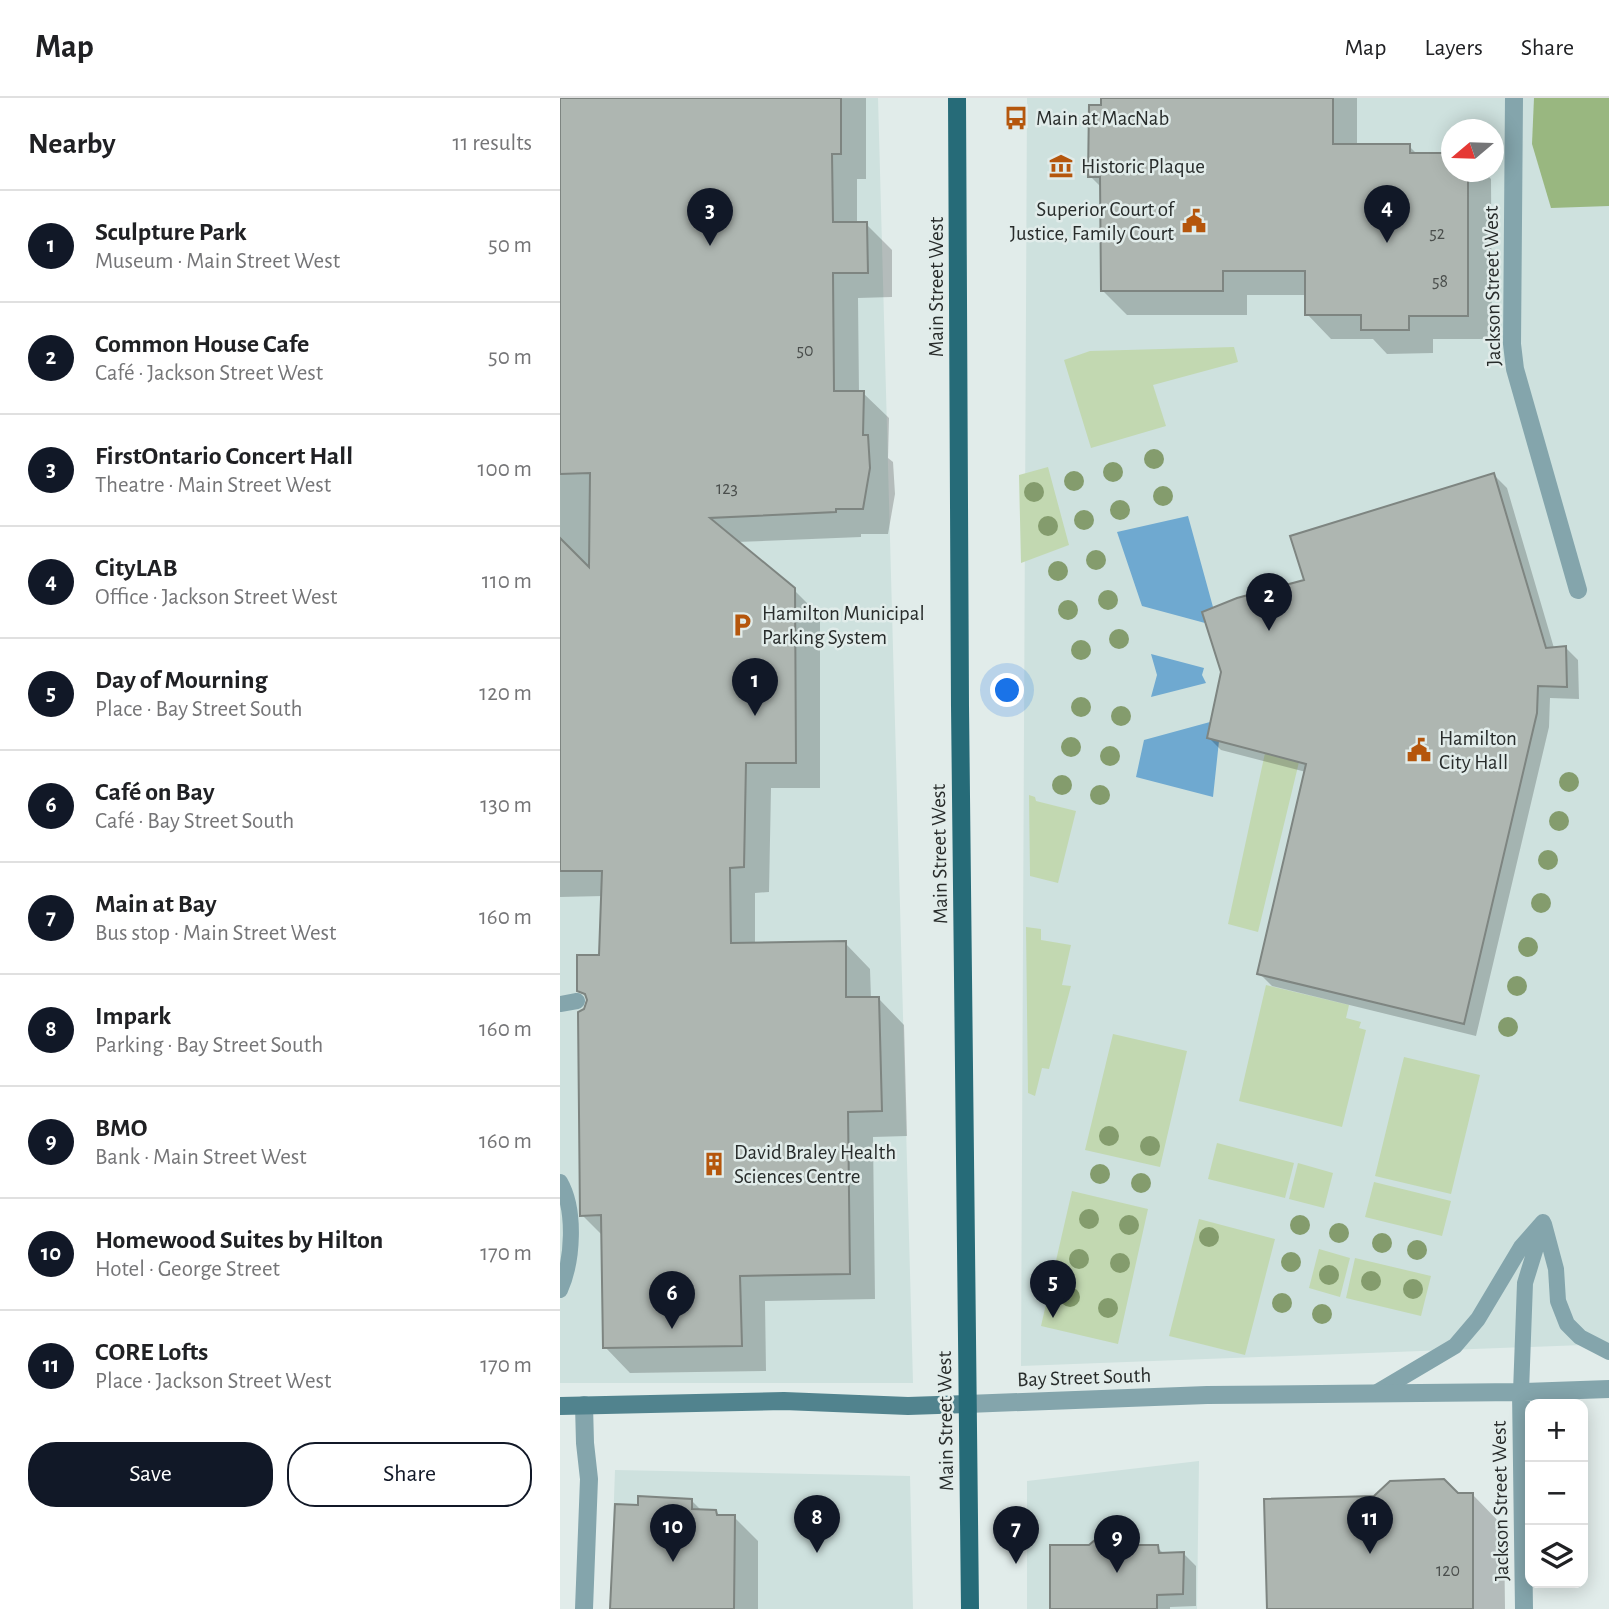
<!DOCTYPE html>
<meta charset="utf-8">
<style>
:root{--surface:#fff;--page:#f2f2f2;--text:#202124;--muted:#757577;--line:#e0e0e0;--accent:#111827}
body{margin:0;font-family:"Alegreya Sans",sans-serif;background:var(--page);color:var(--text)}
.controls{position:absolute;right:21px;bottom:21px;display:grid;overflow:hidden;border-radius:14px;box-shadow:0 4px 18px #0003}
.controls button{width:63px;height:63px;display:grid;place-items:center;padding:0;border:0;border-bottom:2px solid var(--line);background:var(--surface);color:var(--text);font:35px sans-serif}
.compass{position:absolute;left:881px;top:21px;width:63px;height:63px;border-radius:50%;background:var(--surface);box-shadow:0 4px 18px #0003;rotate:251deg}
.you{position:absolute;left:448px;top:593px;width:24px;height:24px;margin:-18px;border:5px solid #fff;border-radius:50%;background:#1a73e8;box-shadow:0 0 0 10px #1a73e833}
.badge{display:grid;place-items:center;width:46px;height:46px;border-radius:50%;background:var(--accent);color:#fff;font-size:23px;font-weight:700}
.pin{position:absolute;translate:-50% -58px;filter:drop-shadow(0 2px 4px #0008)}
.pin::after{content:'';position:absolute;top:37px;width:24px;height:21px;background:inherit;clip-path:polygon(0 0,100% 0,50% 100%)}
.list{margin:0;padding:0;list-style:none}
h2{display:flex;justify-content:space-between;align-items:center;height:91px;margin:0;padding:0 28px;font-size:30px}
h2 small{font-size:23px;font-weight:400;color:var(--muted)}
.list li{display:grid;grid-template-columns:46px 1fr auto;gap:21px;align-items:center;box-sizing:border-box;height:112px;padding:0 28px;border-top:2px solid var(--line)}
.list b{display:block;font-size:26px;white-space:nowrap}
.list p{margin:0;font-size:23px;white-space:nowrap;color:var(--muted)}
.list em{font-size:23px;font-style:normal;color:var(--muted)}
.actions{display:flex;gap:14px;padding:21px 28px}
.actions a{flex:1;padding:16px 0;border:2px solid var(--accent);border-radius:28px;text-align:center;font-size:24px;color:var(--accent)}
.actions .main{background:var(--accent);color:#fff}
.icon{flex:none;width:38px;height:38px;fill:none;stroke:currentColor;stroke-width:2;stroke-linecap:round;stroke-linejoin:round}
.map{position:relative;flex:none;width:1049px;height:1511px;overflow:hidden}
header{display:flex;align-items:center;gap:42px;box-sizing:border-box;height:98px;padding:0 35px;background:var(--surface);border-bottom:2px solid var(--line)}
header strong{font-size:33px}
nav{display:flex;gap:38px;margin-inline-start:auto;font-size:24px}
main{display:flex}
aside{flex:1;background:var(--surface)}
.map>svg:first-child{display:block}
.built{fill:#cee1de;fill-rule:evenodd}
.green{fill:#c2d8b1}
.forest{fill:#99b780}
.water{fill:#6fa9d0}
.shadow{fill:#0003}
.building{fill:#aeb6b1;stroke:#7e8581;stroke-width:2}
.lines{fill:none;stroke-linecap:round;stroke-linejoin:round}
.service{stroke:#84a5ac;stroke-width:16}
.minor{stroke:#84a5ac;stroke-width:18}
.tertiary{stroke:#84a5ac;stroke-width:18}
.secondary{stroke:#51838e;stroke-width:18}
.primary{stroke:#266b78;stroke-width:18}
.tree{fill:#849c6d}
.labels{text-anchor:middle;stroke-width:5;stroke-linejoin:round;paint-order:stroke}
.number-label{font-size:18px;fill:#4a4e4c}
.poi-label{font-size:21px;fill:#282c2b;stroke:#e1ecea;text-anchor:start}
.street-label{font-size:21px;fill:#282c2b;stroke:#e1ecea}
</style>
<header>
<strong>Map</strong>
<nav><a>Map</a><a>Layers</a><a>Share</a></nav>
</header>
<main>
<aside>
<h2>Nearby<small>11 results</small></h2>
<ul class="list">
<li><span class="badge">1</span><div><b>Sculpture Park</b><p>Museum · Main Street West</p></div><em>50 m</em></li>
<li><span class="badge">2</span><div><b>Common House Cafe</b><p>Café · Jackson Street West</p></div><em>50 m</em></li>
<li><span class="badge">3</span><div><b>FirstOntario Concert Hall</b><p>Theatre · Main Street West</p></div><em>100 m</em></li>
<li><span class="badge">4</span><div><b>CityLAB</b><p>Office · Jackson Street West</p></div><em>110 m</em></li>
<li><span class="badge">5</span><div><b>Day of Mourning</b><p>Place · Bay Street South</p></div><em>120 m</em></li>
<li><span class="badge">6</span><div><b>Café on Bay</b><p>Café · Bay Street South</p></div><em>130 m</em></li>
<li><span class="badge">7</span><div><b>Main at Bay</b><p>Bus stop · Main Street West</p></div><em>160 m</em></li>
<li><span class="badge">8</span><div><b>Impark</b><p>Parking · Bay Street South</p></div><em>160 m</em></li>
<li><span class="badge">9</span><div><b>BMO</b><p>Bank · Main Street West</p></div><em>160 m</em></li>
<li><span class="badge">10</span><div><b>Homewood Suites by Hilton</b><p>Hotel · George Street</p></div><em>170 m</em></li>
<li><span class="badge">11</span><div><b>CORE Lofts</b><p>Place · Jackson Street West</p></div><em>170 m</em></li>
</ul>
<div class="actions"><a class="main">Save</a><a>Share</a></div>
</aside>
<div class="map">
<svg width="1049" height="1511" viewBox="0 0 1049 1511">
<rect width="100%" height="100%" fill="#e1ecea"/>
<path class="built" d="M0,0H318L353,1285H0Z
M467,0H994L1049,100V1246L461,1268ZM892,32H934V74H892Z
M639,1363L637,1511H467V1383Z
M55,1372L350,1378L353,1511H50Z"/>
<path class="green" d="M674,249L678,264L593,287L606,328L531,350L504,262L530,253Z
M488,369L509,447L461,465L459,377Z
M705,655L739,664L698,834L668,826Z
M469,697L475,699L476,703L516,713L498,785L470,778Z
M466,829L481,831V842L511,847L502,887L511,888L489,971L482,970L475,998L468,995Z
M706,887L789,907L786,920L801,924L799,930L806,932L782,1029L679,1003Z
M553,936L627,953L600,1069L525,1052Z
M844,959L920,977L891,1096L815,1078Z
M657,1045L734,1065L725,1100L648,1081Z
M738,1065L773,1075L764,1110L729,1101Z
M814,1084L891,1103L882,1138L805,1119Z
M512,1093L588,1111L558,1246L481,1228Z
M639,1121L715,1141L685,1257L609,1238Z
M759,1151L790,1160L780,1199L749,1190Z
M795,1160L871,1178L861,1218L786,1200Z"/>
<path class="forest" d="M974,0H1049V108L991,110L972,46Z"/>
<path class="water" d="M628,418L653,509L643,514L645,525L582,508L557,434Z
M591,556L644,570L642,577L646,585L591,599L597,577Z
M650,624L647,639L659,643L653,699L576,679L584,642Z"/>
<path class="shadow" d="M0,0H306V81H297V126H306L332,152V199L298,200L299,295H303L329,320L328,360L333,364L335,396L328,436H301V439L177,444L234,492L260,518V690H211L209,794L195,795V846L285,845L310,871L311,901H319L344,927L347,1038L313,1039L315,1201L205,1203L206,1273L70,1275L45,1249L43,1138L22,1117L26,912L29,902L19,892L41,858L43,798L0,799Z
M542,0H797V48H849L858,57L892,74H924L931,81L932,241H873V255L827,256L813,241H771L747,216V197H687V217H567L542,192V90L530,78L542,9Z
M934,377L947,390L994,550L1005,549L1018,562L1019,601L990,600L989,629L916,938L712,888L699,875L746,674L661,652L648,639L746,484Z
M912,1396L944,1429L945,1511H709L898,1397Z
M131,1402L142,1413L156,1414L160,1418L174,1419L198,1443V1511H51L80,1409Z
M542,1439L552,1449H597L604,1456L623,1455L636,1468V1508L610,1509V1511H491L530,1449Z"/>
<path class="building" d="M0,0H281V56H272L273,124H307L308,175H273L274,293H304L303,337H308L310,370L303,411H276V414L150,420L235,490L236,665H186L184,769L170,770L171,845L286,843V899H319L322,1013L288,1014L290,1176L180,1178L182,1248L43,1250L41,1117L20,1118L18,914L24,911L27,902L25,896L17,893V857H39L42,773H0V440L29,469L30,375L0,376Z
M541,0H773V46H850V55H892V74H908V218H849V232H801V217H745V173H663V193H541L540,79H528L529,7H541Z
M934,375L986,550L1006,548L1007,589L978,588L977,615L904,926L697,876L746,666L647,640L661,574L642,514L677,500L744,482L730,438Z
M884,1381L898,1395H913V1511H707L704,1401L814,1398L830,1383Z
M78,1398L132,1401V1411L156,1412L157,1417H175L174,1511H50L55,1406L78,1407Z
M542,1436L550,1447H598L599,1455L624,1454L623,1496L597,1497V1511H490V1447H529Z"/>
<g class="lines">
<path class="service" d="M0,906L17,903
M0,1084C16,1112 13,1163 0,1192
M984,1126L996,1171L998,1203L1007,1226L1020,1239L1049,1254
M961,1294L965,1185L982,1130
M814,1296L895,1248L918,1221L961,1149L983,1124"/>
<path class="minor" d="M954,0L952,246L955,271L1018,492
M24,1511L29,1381L25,1345L24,1307"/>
<path class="tertiary" d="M961,1294L964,1511
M407,1306L647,1297L961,1294L1049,1291"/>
<path class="secondary" d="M0,1308L224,1303L348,1308L407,1306"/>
<path class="primary" d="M397,0L400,608L410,1511"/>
</g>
<g class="tree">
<circle cx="594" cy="361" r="10"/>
<circle cx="553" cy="374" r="10"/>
<circle cx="514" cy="383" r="10"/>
<circle cx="474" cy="394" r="10"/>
<circle cx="603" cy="398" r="10"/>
<circle cx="560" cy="412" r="10"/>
<circle cx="524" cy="422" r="10"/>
<circle cx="488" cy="428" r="10"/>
<circle cx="536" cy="462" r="10"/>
<circle cx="498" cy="473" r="10"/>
<circle cx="548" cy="502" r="10"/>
<circle cx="508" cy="512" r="10"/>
<circle cx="559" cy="541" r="10"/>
<circle cx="521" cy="552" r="10"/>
<circle cx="521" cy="609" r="10"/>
<circle cx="561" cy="618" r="10"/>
<circle cx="511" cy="649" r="10"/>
<circle cx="550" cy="658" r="10"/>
<circle cx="1009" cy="684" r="10"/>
<circle cx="502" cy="687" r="10"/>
<circle cx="540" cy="697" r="10"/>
<circle cx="999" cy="723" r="10"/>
<circle cx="988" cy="762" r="10"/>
<circle cx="981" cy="805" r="10"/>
<circle cx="968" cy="849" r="10"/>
<circle cx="957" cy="888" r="10"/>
<circle cx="948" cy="929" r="10"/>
<circle cx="549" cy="1038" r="10"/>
<circle cx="590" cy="1048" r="10"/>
<circle cx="540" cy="1076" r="10"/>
<circle cx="581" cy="1085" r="10"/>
<circle cx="529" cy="1121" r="10"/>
<circle cx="569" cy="1127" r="10"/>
<circle cx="740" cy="1127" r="10"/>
<circle cx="779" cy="1135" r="10"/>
<circle cx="649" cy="1139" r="10"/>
<circle cx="822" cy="1145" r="10"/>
<circle cx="857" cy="1152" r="10"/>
<circle cx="519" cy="1161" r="10"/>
<circle cx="731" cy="1164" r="10"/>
<circle cx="560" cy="1165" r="10"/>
<circle cx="769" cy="1177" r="10"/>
<circle cx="811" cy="1183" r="10"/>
<circle cx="853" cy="1191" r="10"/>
<circle cx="510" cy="1199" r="10"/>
<circle cx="722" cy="1205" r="10"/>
<circle cx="548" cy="1210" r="10"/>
<circle cx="762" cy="1216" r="10"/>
</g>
<defs>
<g id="bus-bare" transform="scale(1.89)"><path d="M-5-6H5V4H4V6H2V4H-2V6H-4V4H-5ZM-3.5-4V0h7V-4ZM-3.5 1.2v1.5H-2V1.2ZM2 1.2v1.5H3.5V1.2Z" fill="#b5560c" stroke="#e1ecea" stroke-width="2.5" paint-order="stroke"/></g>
<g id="museum-bare" transform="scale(1.89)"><path d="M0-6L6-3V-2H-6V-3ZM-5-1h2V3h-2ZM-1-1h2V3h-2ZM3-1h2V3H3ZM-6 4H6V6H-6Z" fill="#b5560c" stroke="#e1ecea" stroke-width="2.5" paint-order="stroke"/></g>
<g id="civic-bare" transform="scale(1.89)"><path d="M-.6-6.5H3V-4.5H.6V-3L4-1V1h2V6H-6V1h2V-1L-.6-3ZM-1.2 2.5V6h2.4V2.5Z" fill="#b5560c" stroke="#e1ecea" stroke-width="2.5" paint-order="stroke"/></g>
<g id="parking-bare" transform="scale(1.89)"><path d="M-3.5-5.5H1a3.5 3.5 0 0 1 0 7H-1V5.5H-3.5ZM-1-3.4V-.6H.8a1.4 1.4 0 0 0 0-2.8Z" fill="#b5560c" stroke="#e1ecea" stroke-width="2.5" paint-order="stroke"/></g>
<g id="building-bare" transform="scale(1.89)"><path d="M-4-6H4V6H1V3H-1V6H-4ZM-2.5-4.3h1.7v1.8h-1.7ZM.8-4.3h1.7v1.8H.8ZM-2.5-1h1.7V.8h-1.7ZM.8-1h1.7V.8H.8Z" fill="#b5560c" stroke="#e1ecea" stroke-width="2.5" paint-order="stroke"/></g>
</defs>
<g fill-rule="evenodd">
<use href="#bus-bare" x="456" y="20"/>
<use href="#museum-bare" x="501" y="68"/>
<use href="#civic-bare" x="634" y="123"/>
<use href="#parking-bare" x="182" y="527"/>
<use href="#civic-bare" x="859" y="652"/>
<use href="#building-bare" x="154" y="1066"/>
</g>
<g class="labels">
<g class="number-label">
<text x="877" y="141">52</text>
<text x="880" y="189">58</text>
<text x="245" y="258">50</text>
<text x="167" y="396">123</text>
<text x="888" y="1478">120</text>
</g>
<g class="poi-label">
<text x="476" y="27">Main at MacNab</text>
<text x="521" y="75">Historic Plaque</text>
<text x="614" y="118" text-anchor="end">Superior Court of<tspan x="614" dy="24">Justice, Family Court</tspan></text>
<text x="202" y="522">Hamilton Municipal<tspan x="202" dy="24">Parking System</tspan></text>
<text x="879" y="647">Hamilton<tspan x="879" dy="24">City Hall</tspan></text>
<text x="174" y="1061">David Braley Health<tspan x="174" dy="24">Sciences Centre</tspan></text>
</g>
<g class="street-label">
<text transform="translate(932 188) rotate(-91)" y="7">Jackson Street West</text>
<text transform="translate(376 189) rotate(-90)" y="7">Main Street West</text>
<text transform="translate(379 756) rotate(-91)" y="7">Main Street West</text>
<text transform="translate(524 1279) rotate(-2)" y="7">Bay Street South</text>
<text transform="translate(385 1323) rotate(-91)" y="7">Main Street West</text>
<text transform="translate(940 1403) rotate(-91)" y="7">Jackson Street West</text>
</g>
</g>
</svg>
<div class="controls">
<button>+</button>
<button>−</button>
<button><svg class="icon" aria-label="layers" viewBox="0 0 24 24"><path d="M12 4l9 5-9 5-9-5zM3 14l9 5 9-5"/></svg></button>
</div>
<svg class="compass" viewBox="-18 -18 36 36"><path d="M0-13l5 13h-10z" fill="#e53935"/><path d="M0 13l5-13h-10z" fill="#757577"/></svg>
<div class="you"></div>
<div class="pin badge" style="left:195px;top:618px">1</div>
<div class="pin badge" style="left:709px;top:533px">2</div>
<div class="pin badge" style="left:150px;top:148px">3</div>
<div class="pin badge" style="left:827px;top:145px">4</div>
<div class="pin badge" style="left:493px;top:1220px">5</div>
<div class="pin badge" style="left:112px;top:1231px">6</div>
<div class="pin badge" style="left:456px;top:1466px">7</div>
<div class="pin badge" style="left:257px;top:1455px">8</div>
<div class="pin badge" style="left:557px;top:1475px">9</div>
<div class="pin badge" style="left:113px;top:1464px">10</div>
<div class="pin badge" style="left:810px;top:1456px">11</div>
</div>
</main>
